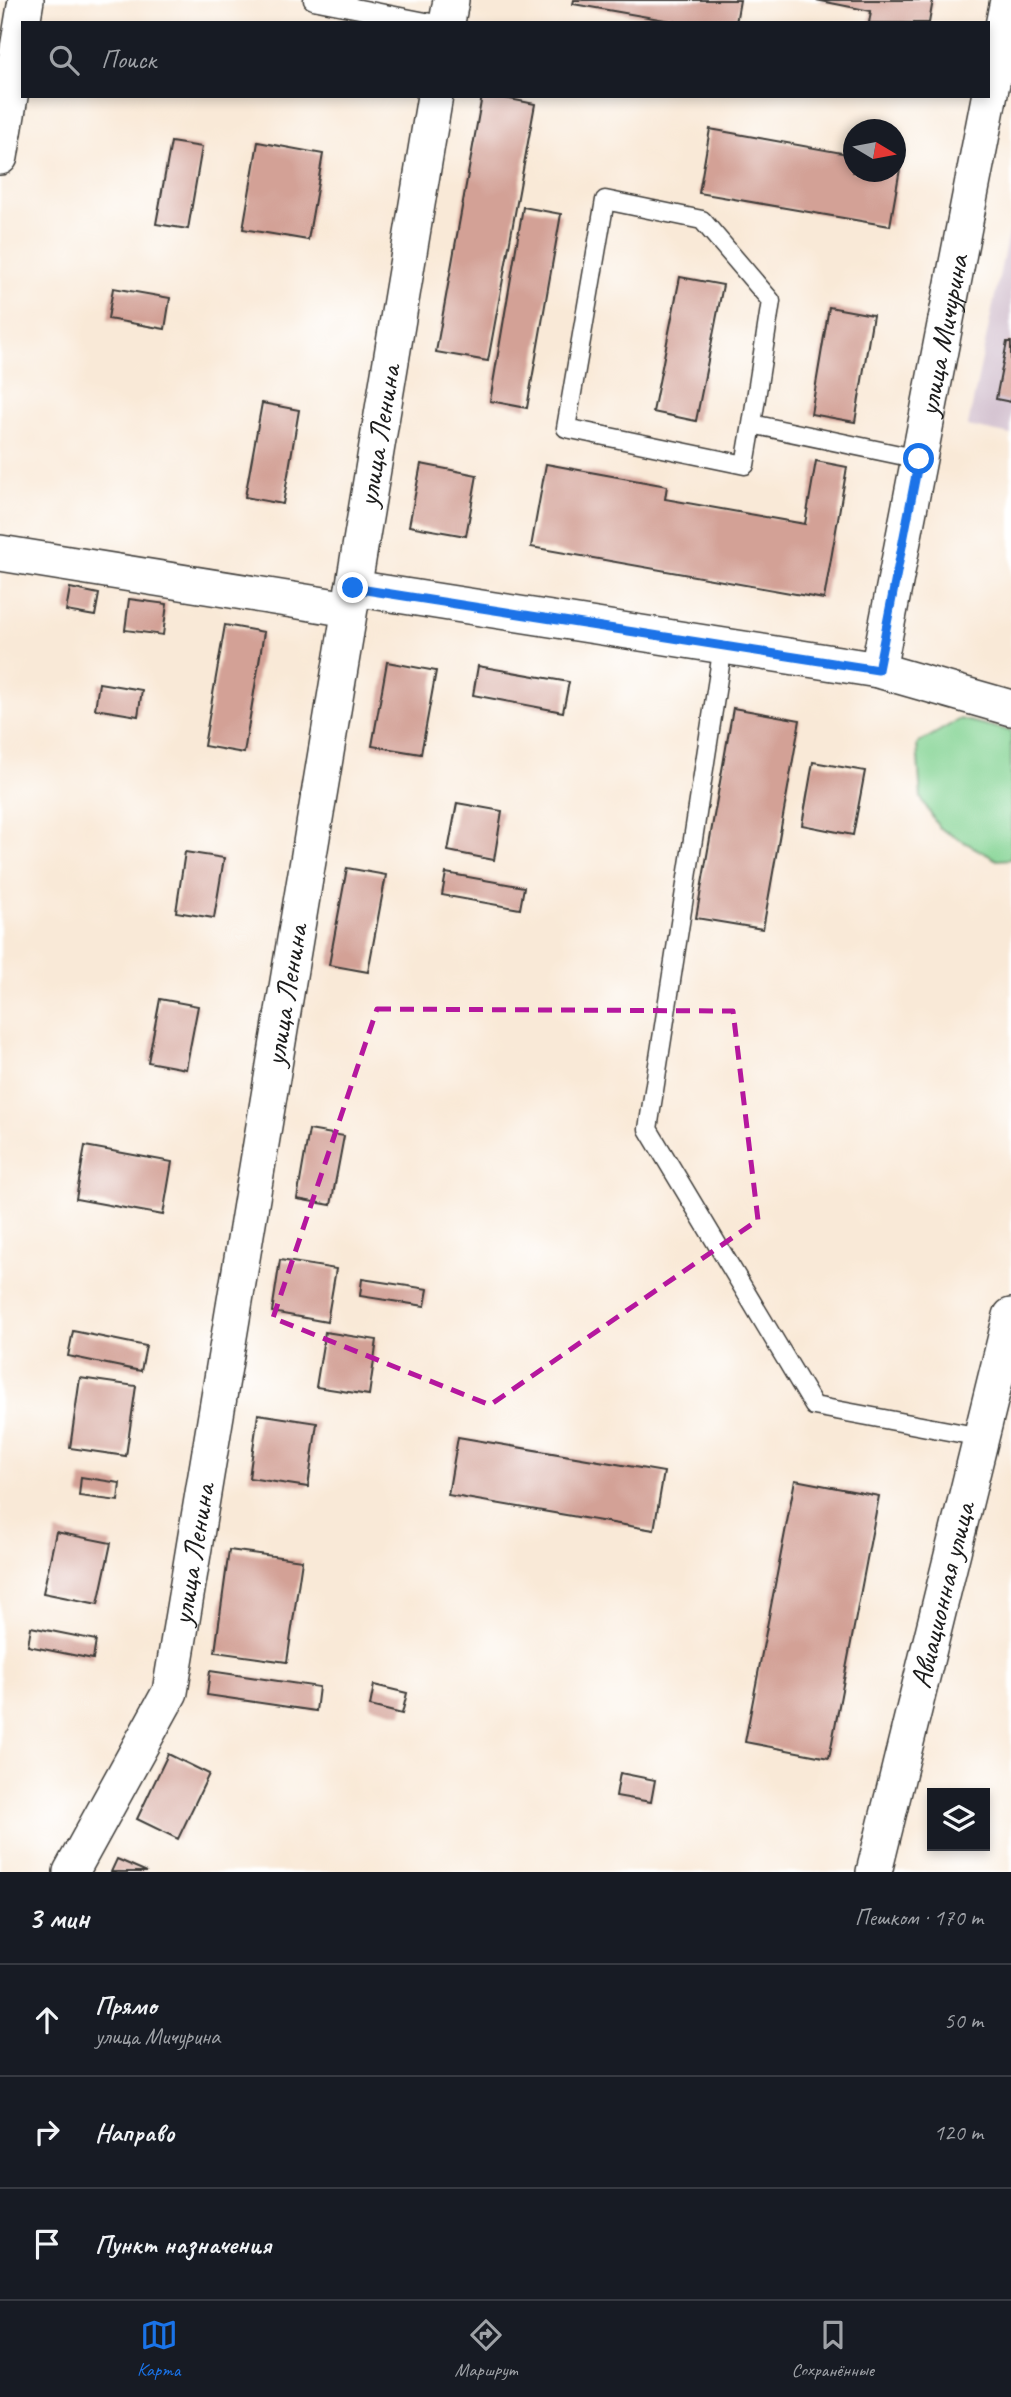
<!DOCTYPE html>
<html lang="ru">
<meta charset="utf-8">
<style>
:root{--surface:#171b24;--page:#242831;--text:#f1f3f6;--muted:#9ea1a6;--line:#363941;--accent:#1a73e8}
body{margin:0;font-family:Caveat,sans-serif;background:var(--page);color:var(--text)}
.controls{position:absolute;right:21px;bottom:21px;display:grid;overflow:hidden;border-radius:0px;box-shadow:0 4px 10px #0003}
.controls button{width:63px;height:63px;display:grid;place-items:center;padding:0;border:0;border-bottom:2px solid var(--line);background:var(--surface);color:var(--text);font:35px sans-serif}
.compass{position:absolute;left:843px;top:119px;width:63px;height:63px;border-radius:50%;background:var(--surface);box-shadow:0 4px 10px #0003;rotate:100deg}
.stop{position:absolute;width:21px;height:21px;margin:-16px;border:5px solid #1a73e8;border-radius:50%;background:#fff}
.stop.end{background:#1a73e8;border-color:#fff;box-shadow:0 2px 7px #0008}
.list{margin:0;padding:0;list-style:none}
h2{display:flex;justify-content:space-between;align-items:center;height:91px;margin:0;padding:0 28px;font-size:30px}
h2 small{font-size:23px;font-weight:400;color:var(--muted)}
.list li{display:grid;grid-template-columns:46px 1fr auto;gap:21px;align-items:center;box-sizing:border-box;height:112px;padding:0 28px;border-top:2px solid var(--line)}
.list b{display:block;font-size:26px;white-space:nowrap}
.list p{margin:0;font-size:23px;white-space:nowrap;color:var(--muted)}
.list em{font-size:23px;font-style:normal;color:var(--muted)}
.icon{flex:none;width:38px;height:38px;fill:none;stroke:currentColor;stroke-width:2;stroke-linecap:round;stroke-linejoin:round}
.map{position:relative;flex:none;width:1011px;height:1872px;overflow:hidden}
.search{position:absolute;background:var(--surface);box-shadow:0 4px 10px #0003;left:21px;right:21px;top:21px;height:77px;display:flex;align-items:center;gap:18px;box-sizing:border-box;padding:0 24px;border-radius:0px;color:var(--muted);font-size:26px}
.sheet{height:427px;background:var(--surface)}
nav{display:flex;justify-content:space-around;align-items:center;box-sizing:border-box;height:98px;border-top:2px solid var(--line);background:var(--surface);font-size:19px;color:var(--muted)}
nav a{display:grid;justify-items:center;gap:4px}
nav .on{color:var(--accent)}
.map>svg:first-child{display:block}
.industrial{fill:#d0bdcc}
.green{fill:#85d494;stroke:#507858;stroke-width:2}
.building{fill:#d3a196}
.lines{fill:none;stroke-linecap:round;stroke-linejoin:round}
.service-casing{stroke:#3d3b38;stroke-width:21}
.minor-casing{stroke:#3d3b38;stroke-width:38}
.service{stroke:#fff;stroke-width:18}
.minor{stroke:#fff;stroke-width:35}
.route{stroke:#1a73e8;stroke-width:9}
.marked{fill:none;stroke:#b5179e;stroke-width:5;stroke-dasharray:14 9;stroke-linejoin:round}
.labels{text-anchor:middle;stroke-width:5;stroke-linejoin:round;paint-order:stroke}
.street-label{font-size:30px;fill:#1c1c1c;stroke:#fff}
</style>
<div class="map">
<svg width="1011" height="1872" viewBox="0 0 1011 1872">
<rect width="100%" height="100%" fill="#fff"/>
<filter id="ink" filterUnits="userSpaceOnUse"><feTurbulence type="fractalNoise" baseFrequency=".0143" numOctaves="2"/><feDisplacementMap in="SourceGraphic" scale="14" xChannelSelector="R" yChannelSelector="G"/><feConvolveMatrix kernelMatrix="1 2 1 2 8 2 1 2 1" color-interpolation-filters="sRGB"/></filter>
<filter id="wash" filterUnits="userSpaceOnUse"><feTurbulence type="fractalNoise" baseFrequency=".00686" numOctaves="4" result="noise"/><feDisplacementMap in="SourceGraphic" scale="28" xChannelSelector="R" yChannelSelector="G"/><feGaussianBlur stdDeviation="1.57" result="paint"/><feColorMatrix in="noise" values="0 0 0 0 0 0 0 0 0 0 0 0 0 0 0 0 0 1.4 0 .05"/><feComposite in="paint" operator="in"/></filter>
<g filter="url(#wash)">
<rect width="100%" height="100%" fill="#f9e9d7"/>
<path class="industrial" d="M1011,219V435L968,426Z"/>
<path class="green" d="M960,719L1011,731V859L997,860L939,828L921,798L917,744Z"/>
<g id="blocks">
<path class="building" d="M574,0H740L736,23H682L573,4Z
M816,0H933L929,23H869L871,11Z
M482,96H495L535,104L488,361L436,352Z
M710,129L853,155V172H895V162L901,163L890,226L699,193Z
M171,142L202,147L188,229L156,224Z
M258,142L323,154L308,240L243,229Z
M523,207L561,214L527,408L490,401Z
M680,277L723,285L696,421L653,412Z
M113,288L170,298L165,329L108,319Z
M829,307L873,315L855,422L811,414Z
M1007,342H1011V402L996,399Z
M262,403L299,410L283,504L245,497Z
M816,461L847,467L824,599L531,547L546,464L667,486L665,499L805,524Z
M421,464L477,475L466,536L409,526Z
M70,588L99,594L95,616L66,611Z
M129,599L167,604L163,635L125,630Z
M225,625L264,632L244,753L204,746Z
M387,662L436,671L421,754L372,746Z
M478,666L569,682L563,712L473,695Z
M99,683L142,690L138,716L95,709Z
M733,708L800,720L763,929L696,918Z
M813,762L865,771L853,835L802,825Z
M457,803L502,811L494,860L448,851Z
M185,852L224,858L214,918L176,912Z
M347,868L386,875L368,972L329,965Z
M446,873L524,887L520,909L442,895Z
M160,999L198,1006L186,1069L148,1062Z
M309,1130L344,1136L331,1205L297,1199Z
M85,1146L172,1162L163,1215L76,1199Z
M280,1260L336,1269L327,1322L272,1312Z
M362,1279L428,1289L425,1306L360,1296Z
M73,1331L146,1346L141,1371L68,1356Z
M325,1332L377,1340L369,1395L316,1387Z
M80,1378L136,1386L126,1456L70,1448Z
M258,1414L317,1423L308,1487L249,1478Z
M458,1437L664,1472L654,1530L448,1495Z
M81,1477L120,1483L118,1501L79,1496Z
M795,1480L879,1496L829,1758L745,1742Z
M56,1532L111,1543L98,1604L43,1593Z
M229,1550L302,1560L287,1662L215,1652Z
M31,1627L96,1640L93,1659L28,1646Z
M210,1671L319,1687L316,1711L207,1695Z
M374,1685L407,1693L402,1714L370,1706Z
M168,1754L209,1774L178,1839L137,1819Z
M620,1773L655,1780L651,1802L616,1796Z
M117,1859L147,1872H111Z"/>
</g>
</g>
<g filter="url(#ink)">
<use href="#blocks" fill-opacity="0" stroke="#3d3b38" stroke-width="2"/>
<g class="lines">
<g class="service-casing">
<path id="service" d="M313,0L431,23
M752,424L771,301L702,220L605,200L566,428L745,465L752,424L919,459
M723,646L648,1129L814,1406L981,1437"/>
</g>
<g class="minor-casing">
<g id="minor">
<path d="M447,23L451,0"/>
<path d="M0,157L26,0"/>
<path d="M0,553L349,609"/>
<path d="M353,588L878,670L1011,708"/>
<path id="s1" d="M878,670L1008,0"/>
<path id="s2" d="M71,1872L170,1692L435,96"/>
<path id="s3" d="M874,1872L1011,1316"/>
</g>
</g>
<use href="#service" class="service"/>
<use href="#minor" class="minor"/>
</g>
</g>
<g class="lines" filter="url(#ink)">
<path class="route" d="M353,588L878,670L919,459"/>
</g>
<path class="marked" d="M377,1009L733,1011L758,1220L490,1405L273,1318Z"/>
<g class="labels">
<g class="street-label">
<text dy="10" stroke="none"><textPath href="#s1" startOffset="341">улица Мичурина</textPath></text>
<text dy="10" stroke="none"><textPath href="#s2" startOffset="1479">улица Ленина</textPath></text>
<text dy="10" stroke="none"><textPath href="#s2" startOffset="912">улица Ленина</textPath></text>
<text dy="10" stroke="none"><textPath href="#s2" startOffset="345">улица Ленина</textPath></text>
<text dy="10" stroke="none"><textPath href="#s3" startOffset="285">Авиационная улица</textPath></text>
</g>
</g>
</svg>
<div class="controls">
<button><svg class="icon" aria-label="layers" viewBox="0 0 24 24"><path d="M12 4l9 5-9 5-9-5zM3 14l9 5 9-5"/></svg></button>
</div>
<svg class="compass" viewBox="-18 -18 36 36"><path d="M0-13l5 13h-10z" fill="#e53935"/><path d="M0 13l5-13h-10z" fill="#9ea1a6"/></svg>
<div class="stop" style="left:919px;top:459px"></div>
<div class="stop end" style="left:353px;top:588px"></div>
<div class="search"><svg class="icon" aria-label="search" viewBox="0 0 24 24"><circle cx="10" cy="10" r="6"/><path d="M15 15l6 6"/></svg>Поиск</div>
</div>
<section class="sheet">
<h2>3 мин<small>Пешком · 170 m</small></h2>
<ul class="list">
<li><svg class="icon" aria-label="ahead" viewBox="0 0 24 24"><path d="M12 20V5M6 11l6-6 6 6"/></svg><div><b>Прямо</b><p>улица Мичурина</p></div><em>50 m</em></li>
<li><svg class="icon" aria-label="right" viewBox="0 0 24 24"><path d="M7 20v-9h11M14 6l5 5-5 5"/></svg><div><b>Направо</b></div><em>120 m</em></li>
<li><svg class="icon" aria-label="arrive" viewBox="0 0 24 24"><path d="M6 21V4h12l-3 4 3 4H6"/></svg><div><b>Пункт назначения</b></div></li>
</ul>
</section>
<nav>
<a class="on"><svg class="icon" aria-label="map" viewBox="0 0 24 24"><path d="M3 6l6-2 6 2 6-2v14l-6 2-6-2-6 2zM9 4v14M15 6v14"/></svg>Карта</a>
<a><svg class="icon" aria-label="directions" viewBox="0 0 24 24"><path d="M12 3l9 9-9 9-9-9zM9 14v-3h6M13 9l2 2-2 2"/></svg>Маршрут</a>
<a><svg class="icon" aria-label="saved" viewBox="0 0 24 24"><path d="M7 4h10v16l-5-4-5 4z"/></svg>Сохранённые</a>
</nav>
